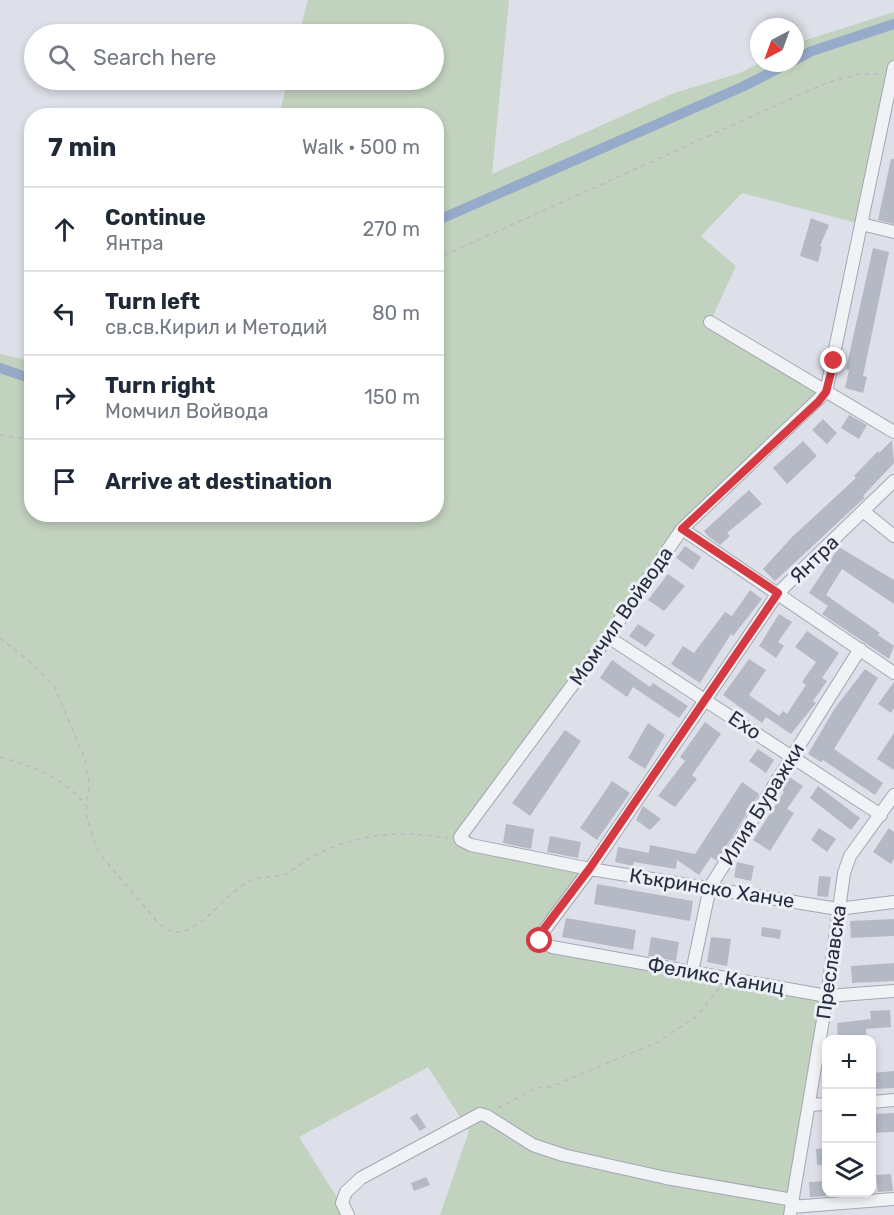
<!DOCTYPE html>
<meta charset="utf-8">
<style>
:root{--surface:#fff;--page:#f2f2f3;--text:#1f2937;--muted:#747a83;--line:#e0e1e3}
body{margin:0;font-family:Rubik,sans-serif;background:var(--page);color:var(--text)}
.controls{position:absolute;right:18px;bottom:18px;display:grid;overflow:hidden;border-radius:12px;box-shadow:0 3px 9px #0003}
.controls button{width:54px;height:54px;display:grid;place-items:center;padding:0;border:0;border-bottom:2px solid var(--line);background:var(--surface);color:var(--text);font:30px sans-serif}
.compass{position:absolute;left:750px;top:18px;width:54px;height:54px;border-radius:50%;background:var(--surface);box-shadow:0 3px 9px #0003;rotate:221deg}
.stop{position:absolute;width:18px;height:18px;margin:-14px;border:4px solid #d53a43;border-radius:50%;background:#fff}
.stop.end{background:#d53a43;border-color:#fff;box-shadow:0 2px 6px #0008}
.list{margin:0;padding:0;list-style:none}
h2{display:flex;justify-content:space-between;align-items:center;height:78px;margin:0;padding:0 24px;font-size:26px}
h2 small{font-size:20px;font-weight:400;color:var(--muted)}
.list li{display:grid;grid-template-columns:39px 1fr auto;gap:18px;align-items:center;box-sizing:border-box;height:84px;padding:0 24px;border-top:2px solid var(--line)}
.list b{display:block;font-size:22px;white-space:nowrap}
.list p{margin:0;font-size:20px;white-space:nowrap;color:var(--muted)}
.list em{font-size:20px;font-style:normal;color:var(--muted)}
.icon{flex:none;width:33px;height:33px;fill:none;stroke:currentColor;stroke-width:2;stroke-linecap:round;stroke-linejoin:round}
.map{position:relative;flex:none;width:894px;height:1215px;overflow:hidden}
.search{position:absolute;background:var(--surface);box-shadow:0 3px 9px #0003;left:24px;top:24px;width:420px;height:66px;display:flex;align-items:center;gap:15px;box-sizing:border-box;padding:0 21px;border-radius:33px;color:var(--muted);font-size:22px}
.panel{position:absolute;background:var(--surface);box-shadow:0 3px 9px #0003;left:24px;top:108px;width:420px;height:414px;border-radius:24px}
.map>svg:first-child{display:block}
.green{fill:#c1d2be}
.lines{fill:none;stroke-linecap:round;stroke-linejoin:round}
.canal{stroke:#96aaca;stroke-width:10}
.building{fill:#b4b9c5}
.minor-casing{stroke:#a2a7b2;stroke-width:14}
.path{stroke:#b7bbc3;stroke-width:1.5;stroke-dasharray:4.5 4.5;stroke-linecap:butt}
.minor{stroke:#f0f2f6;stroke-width:12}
.route{stroke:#d53a43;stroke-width:8}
.labels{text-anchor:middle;stroke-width:6;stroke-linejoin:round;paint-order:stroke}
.street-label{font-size:20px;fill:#262d3f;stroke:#eceff5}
</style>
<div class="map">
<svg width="894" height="1215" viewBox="0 0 894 1215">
<rect width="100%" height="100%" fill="#dde0e8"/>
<path class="green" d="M308,0H509L492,174L674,93L740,73L759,63H795V44L800,42L894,12V67L861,224L742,193L701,236L736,266L710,322L826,392L714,496L460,837L590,869L540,941L827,996L790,1215H440L469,1131L428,1067L299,1137L348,1215H0V354L31,361L32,514H436V116L279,115L288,80H434V34H299Z"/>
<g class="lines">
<path class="canal" d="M795,60L812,51L894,24
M436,221L742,87L789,63
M0,368L32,379"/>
</g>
<path class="building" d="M891,159H894V224L878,220Z
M811,218L829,225L820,246L822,247L818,262L800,256Z
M873,248L889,252L863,376L867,377L863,393L845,388L849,370L846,369Z
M849,415L867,425L859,439L841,428Z
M823,419L837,433L827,444L812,430Z
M892,440L894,463L863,496L865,498L861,501L775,581L763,569L792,537L856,478L854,476L878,451L879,453Z
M803,441L817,456L787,484L773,468Z
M749,490L762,504L727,533L730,536L720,545L709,537L704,531Z
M685,546L701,557L693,570L676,558Z
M839,547L894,580V604L842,569L826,595L880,633L878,635L894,646L889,659L822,614L828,606L809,593Z
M668,574L685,586L664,611L648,600Z
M750,590L762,599L733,636L731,634L700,683L671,664L683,646L694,653L725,612L732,616Z
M779,614L792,622L778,642L784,646L776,658L759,646Z
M638,624L655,635L646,647L629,636Z
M807,631L839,653L822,678L827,681L813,701L816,703L791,734L766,717L762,723L723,695L749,659L766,670L749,695L779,716L783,711L787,714L806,685L802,682L816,662L795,647Z
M612,660L650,687L653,683L688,706L679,718L633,687L627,697L600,678Z
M865,669L878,678L834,749L883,783L875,795L823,760L821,762L808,754L835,708Z
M894,682V708L891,713L878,704Z
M705,722L721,734L692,775L697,779L675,807L658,796L685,761L680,757Z
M648,723L665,735L645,769L628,758Z
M565,730L581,741L530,816L512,803Z
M894,733V770L877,759Z
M758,749L774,760L766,773L749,761Z
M789,777L803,786L787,809L794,813L770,851L753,840L784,792L781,789Z
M612,781L630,793L597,840L580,828Z
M742,782L759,794L717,861L711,857L699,875L677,860L676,869L634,862L633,866L615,862L618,847L649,853L650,845L695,854Z
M818,786L860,818L851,830L810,798Z
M643,806L661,819L650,830L636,820Z
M506,824L534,829L531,849L503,843Z
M819,828L836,839L827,852L811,840Z
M889,828L894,832V859L891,864L873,852Z
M550,836L581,842L578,858L547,852Z
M737,862L754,866L751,881L734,877Z
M819,876L831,877L828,897L817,896Z
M597,884L693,901L690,921L594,904Z
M566,918L636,930L633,950L562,937Z
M894,919V936L851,938L850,921Z
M762,927L781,930L780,939L761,936Z
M651,937L679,942L676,961L648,956Z
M711,937L731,939L727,966L707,962Z
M894,963V981L852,983L851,966Z
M890,1010L891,1027L866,1029L867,1040H838L837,1023L871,1019L870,1011Z
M894,1071V1088L872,1089V1073Z
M417,1113L426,1127L420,1131L410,1118Z
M894,1113V1132L872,1133V1114Z
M826,1148V1165H817L816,1149Z
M891,1174L893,1191L878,1192L876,1175Z
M426,1177L430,1185L414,1191L411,1183Z
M826,1181V1196L810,1197L809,1182Z"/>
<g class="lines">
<g class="minor-casing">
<path id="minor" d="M894,67L826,392L682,529L608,637L460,837L461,840L471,845L590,869L838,909L894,902
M861,224L894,232
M710,322L894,432
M894,481L778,593L590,869L540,936V941L552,947L827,996L894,991
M863,511L894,536
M682,529L894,673
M608,637L881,815
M692,972L710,887L860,649
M872,1102L894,1100
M809,1105L826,1104
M791,1207L894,1199
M348,1215L342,1203L346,1192L361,1178L480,1114L487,1116L533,1145L563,1155L666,1178L793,1200
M790,1215L827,996L844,873L850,856L894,795"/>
</g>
<path class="path" d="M436,259L826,83L859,74H881
M0,435L32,440
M0,638L35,666L55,688L85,759L89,784L86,814L94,841L99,853L159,924C167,930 174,934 184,931C210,922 226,893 250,881C261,875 276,879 286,874C296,869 304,860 313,856C361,833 397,830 448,838
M0,757C39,769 58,774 86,805
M498,1108L536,1088L550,1087L658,1042L697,1016L719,988"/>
<use href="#minor" class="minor"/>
</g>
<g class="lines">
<path class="route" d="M540,941L543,930L590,868L778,593L682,529L818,402L826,392L834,361"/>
</g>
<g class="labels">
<g class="street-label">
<text transform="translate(814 559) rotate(-44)" y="7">Янтра</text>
<text transform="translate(621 616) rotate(-55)" y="7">Момчил Войвода</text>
<text transform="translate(745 725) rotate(34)" y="7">Ехо</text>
<text transform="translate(762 804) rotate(-58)" y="7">Илия Буражки</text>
<text transform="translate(712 888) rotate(9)" y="7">Къкринско Ханче</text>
<text transform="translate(831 962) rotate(-82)" y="7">Преславска</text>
<text transform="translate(716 976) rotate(10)" y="7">Феликс Каниц</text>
</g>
</g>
</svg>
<div class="controls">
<button>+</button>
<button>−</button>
<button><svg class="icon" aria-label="layers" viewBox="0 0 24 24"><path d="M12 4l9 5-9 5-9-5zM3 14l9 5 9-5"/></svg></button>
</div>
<svg class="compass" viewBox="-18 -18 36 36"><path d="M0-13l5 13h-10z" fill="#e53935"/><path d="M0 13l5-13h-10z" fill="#747a83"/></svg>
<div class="stop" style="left:540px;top:941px"></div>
<div class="stop end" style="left:834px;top:361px"></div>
<div class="search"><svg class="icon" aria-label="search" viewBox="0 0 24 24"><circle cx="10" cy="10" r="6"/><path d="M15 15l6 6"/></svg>Search here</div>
<section class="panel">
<h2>7 min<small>Walk · 500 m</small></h2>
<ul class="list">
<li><svg class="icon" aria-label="ahead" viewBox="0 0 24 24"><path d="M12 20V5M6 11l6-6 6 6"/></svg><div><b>Continue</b><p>Янтра</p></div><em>270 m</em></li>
<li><svg class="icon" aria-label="left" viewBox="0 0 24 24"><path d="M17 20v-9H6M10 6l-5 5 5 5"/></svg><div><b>Turn left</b><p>св.св.Кирил и Методий</p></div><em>80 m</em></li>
<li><svg class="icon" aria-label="right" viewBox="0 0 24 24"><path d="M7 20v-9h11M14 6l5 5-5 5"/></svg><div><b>Turn right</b><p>Момчил Войвода</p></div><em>150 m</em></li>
<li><svg class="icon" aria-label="arrive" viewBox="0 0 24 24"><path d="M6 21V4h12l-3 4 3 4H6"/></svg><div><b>Arrive at destination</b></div></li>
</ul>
</section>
</div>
